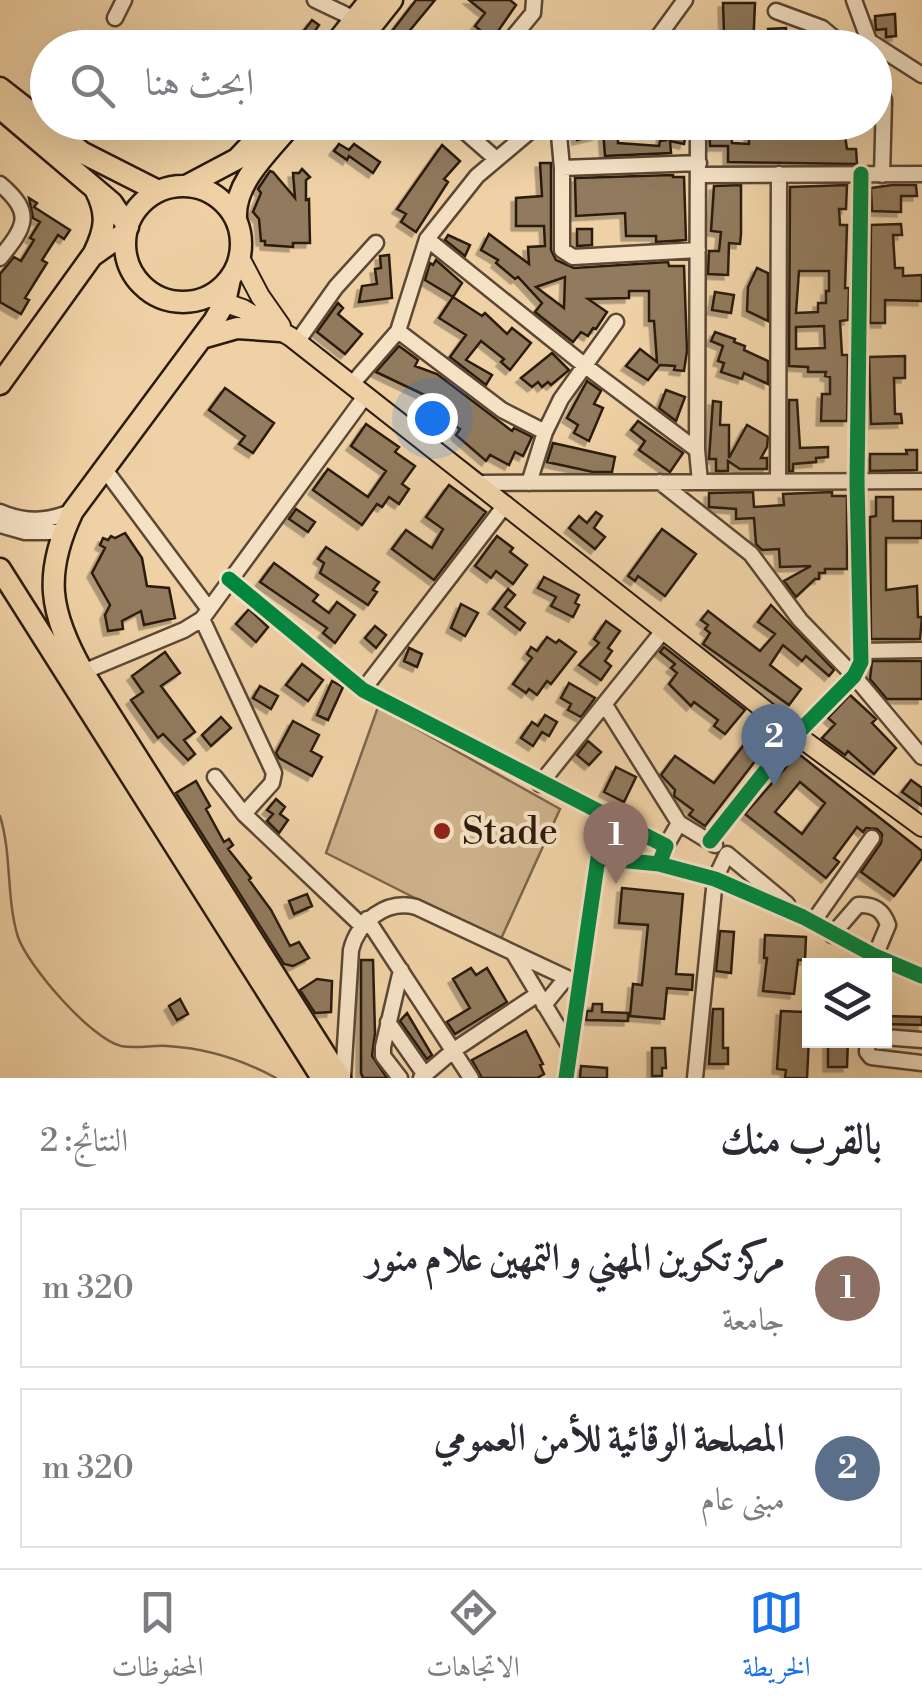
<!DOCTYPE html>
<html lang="ar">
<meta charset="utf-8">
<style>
:root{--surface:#fff;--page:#f7f7f7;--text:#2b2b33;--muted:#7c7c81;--line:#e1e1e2;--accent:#1a73e8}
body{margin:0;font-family:"Libre Bodoni",Amiri,serif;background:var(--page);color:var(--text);direction:rtl}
.controls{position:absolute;right:30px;bottom:30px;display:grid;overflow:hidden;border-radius:0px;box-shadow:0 10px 40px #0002}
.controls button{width:90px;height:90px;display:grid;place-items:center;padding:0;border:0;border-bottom:2px solid var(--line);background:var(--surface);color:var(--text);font:50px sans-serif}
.you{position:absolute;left:432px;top:418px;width:35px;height:35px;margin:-25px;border:8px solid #fff;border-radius:50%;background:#1a73e8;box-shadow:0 0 0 15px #1a73e833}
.badge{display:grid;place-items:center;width:65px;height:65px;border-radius:50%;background:var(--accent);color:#fff;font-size:32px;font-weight:700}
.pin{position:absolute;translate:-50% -82px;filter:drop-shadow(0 2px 5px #0008)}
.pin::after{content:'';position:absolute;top:52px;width:35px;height:30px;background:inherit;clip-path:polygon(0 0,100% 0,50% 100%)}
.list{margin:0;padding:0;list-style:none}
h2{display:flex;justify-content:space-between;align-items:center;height:130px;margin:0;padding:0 40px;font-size:42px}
h2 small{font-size:32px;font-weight:400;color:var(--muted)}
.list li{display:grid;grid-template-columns:65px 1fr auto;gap:30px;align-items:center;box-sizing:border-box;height:160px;margin:0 20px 20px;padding:0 20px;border:2px solid var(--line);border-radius:0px}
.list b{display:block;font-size:38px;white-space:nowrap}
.list p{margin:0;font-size:32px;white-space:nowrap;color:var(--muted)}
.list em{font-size:32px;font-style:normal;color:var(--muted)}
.icon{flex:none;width:55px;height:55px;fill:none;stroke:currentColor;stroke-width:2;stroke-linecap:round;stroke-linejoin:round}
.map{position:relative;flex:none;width:922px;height:1078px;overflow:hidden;direction:ltr}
.search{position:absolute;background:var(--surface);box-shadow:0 10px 40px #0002;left:30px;right:30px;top:30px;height:110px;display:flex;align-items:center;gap:25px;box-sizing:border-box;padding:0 35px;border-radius:55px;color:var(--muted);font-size:38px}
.sheet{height:490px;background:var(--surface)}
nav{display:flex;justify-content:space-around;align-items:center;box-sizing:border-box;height:140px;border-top:2px solid var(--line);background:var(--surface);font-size:28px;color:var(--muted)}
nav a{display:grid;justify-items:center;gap:5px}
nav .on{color:var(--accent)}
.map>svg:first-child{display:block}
.grass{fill:#ceb28b;stroke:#7c664c;stroke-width:2.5}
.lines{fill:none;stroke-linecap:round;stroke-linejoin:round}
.stream{stroke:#78634a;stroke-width:2.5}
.building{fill:#917a5d;stroke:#2b1b0e;stroke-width:2.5;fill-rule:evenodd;filter:url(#shadow)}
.minor-casing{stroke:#5c4834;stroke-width:19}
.major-casing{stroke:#2b1b0e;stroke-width:22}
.highway-casing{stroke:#2b1b0e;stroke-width:25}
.minor{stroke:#f5e1c4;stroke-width:14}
.major{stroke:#efd1a5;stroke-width:18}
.highway{stroke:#efd1a5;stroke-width:20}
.cycleway-casing{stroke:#f5e1c4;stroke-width:21}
.cycleway{stroke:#00873e;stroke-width:15}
.poi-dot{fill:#8f2418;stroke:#f5e1c4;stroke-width:4}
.labels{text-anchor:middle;stroke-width:8;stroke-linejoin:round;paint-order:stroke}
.poi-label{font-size:38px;fill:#2b1b0e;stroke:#f5e1c4;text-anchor:start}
</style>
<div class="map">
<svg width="922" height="1078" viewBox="0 0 922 1078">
<defs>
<filter id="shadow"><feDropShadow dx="-4.5" dy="4.5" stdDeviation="0" flood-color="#0004"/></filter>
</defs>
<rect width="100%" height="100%" fill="#efd1a5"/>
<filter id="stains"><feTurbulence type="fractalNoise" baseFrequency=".002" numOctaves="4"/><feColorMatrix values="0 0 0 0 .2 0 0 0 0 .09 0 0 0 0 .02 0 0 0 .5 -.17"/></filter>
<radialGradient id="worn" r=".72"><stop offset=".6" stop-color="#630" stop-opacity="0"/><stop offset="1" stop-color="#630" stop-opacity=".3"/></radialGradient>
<path class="grass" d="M378,707L560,809L500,941L326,853Z"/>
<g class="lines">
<path class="stream" d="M0,816C12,854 6,899 18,937C28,966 91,1039 121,1046C136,1049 152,1045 167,1046C204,1048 243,1060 276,1078"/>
</g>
<path class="building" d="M416,0H435L402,40L410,48H379Z
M469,0H510L516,5L492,40L475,26L485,13Z
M723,3H755L753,48H718V34H724Z
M895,14L896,36L886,37V29L876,30L875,16Z
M312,20L319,25L308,41L300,36Z
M786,28V35L817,37L820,48H769L768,29Z
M579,122H594L597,135L577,140L573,124Z
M709,122L731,125L732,143L749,144V135H766L767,122H806V131L830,130L829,122H843L847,149H856L857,164L728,162V146H710Z
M664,123L687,128L684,144L670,141L671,153L605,156L603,130L618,129V143L659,146L660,141L667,140L661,138Z
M339,144L349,150L354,144L380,162L373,173L349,156L347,160L334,151Z
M442,145L460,161L444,179L448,182L416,232L401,222L406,214L397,209Z
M540,163H551V250L556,260L574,268L668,262L669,266H684L687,351L684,371L674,370L675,366L660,365L648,380L626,366L640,349L657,362L654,321H649V291H629V298L588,299L607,312L596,329L593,328L588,336L581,332L573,342L535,312L542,303L518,277L515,279L496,263L498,260L481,250L489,234L529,264L528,247L545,246L544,226H516V198L542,196ZM565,277L564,308L536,287Z
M302,169L310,177L306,180V200L309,199L310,243H293V247L265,245V241H261L259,219L253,212L261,193L258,189L270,171L273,172L295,198L293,173H299Z
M673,175V177H684L686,240L656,242V236H626L625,213L576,216L575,178Z
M741,185V234L740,244L729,243L728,275L708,274L709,251H719L721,232L711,231L714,186Z
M847,185L846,209H839L840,225H847L845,288H849L848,320L840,321L842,355H848L847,421H821L822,394H830V377L825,376L826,372H808V367L789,366L790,187ZM799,271H829V291H826V303H818V312L796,313ZM824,326L825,348L796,349V327Z
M892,185H916L917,196H901V212L872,211L871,188Z
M29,198L37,203L34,207L70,230L64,239L58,235L42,260L47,263L25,298L29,300L21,314L0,302V274L14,257L21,261L34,240L30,238L40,222L33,218Z
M901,224L902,235H893L895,268H903V276L922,275V301L885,300V323H870L871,225Z
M577,229H592V245L577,246Z
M448,235L470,245L465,256L445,240Z
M389,255L392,298L359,302L362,286L377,284L375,269L381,268L380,256Z
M436,260L462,283L453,297L482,316L485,313L507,334L512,328L531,343L510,370L501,362L504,359L481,341L466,360L492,375L486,385L450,357L466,335L439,318L453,297L425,280L430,263L433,265Z
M757,268L768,273V321L747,311L748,287Z
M715,292L734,295L731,313L712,310Z
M338,303L343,308L338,314L362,334L345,354L317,332Z
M715,332L735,339L734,342L745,346L744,350L768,361V384L744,373L742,379L721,372L724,363L718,361L723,346L711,341Z
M399,346L418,360L415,366L437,374L512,431L514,428L532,437L523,456L515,452L509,465L490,455L486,461L456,435L460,429L427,407L433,399L376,372Z
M552,353L569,370L551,385L548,382L542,387L538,382L532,387L521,378Z
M905,356V378H894L895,414H901L902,423L871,424L869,357Z
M587,381L601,391L594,404L603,408L589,441L574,433L578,425L567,418Z
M225,388L274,423L253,453L239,444L245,436L209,410Z
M666,390L685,397L676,421L659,408Z
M789,400H797L800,448L828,447V457L816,458V462L793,464V471H789Z
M713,401L721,402L720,425H729V458L747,425L768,437L767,447L761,458H767V469H740L728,461V471H716V459H709Z
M638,421L683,453L670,472L639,450L645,441L631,430Z
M366,424L399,447L395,452L415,466L402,484L409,489L399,504L389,497L382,507L377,504L362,525L313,490L328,469L368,497L386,471L351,446Z
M553,443L615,457L612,472H593L547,462Z
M906,450H917V470L870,471V454H907Z
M449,485L486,512L434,580L392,549L406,530L432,548L443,529L426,517Z
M753,492L754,507L784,505L783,494L832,492V496H847V569H825V573H819V579H815L796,597L784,581L811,566L780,567L779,549L762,550L756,544L754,518L736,519V509L709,507V493Z
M876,497H893V521H922V538H886V590L917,586L918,617H922L920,639H871L870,517L876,516Z
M296,509L315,522L308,532L289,519Z
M596,512L602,516L594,528L605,537L595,549L569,528L579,516L587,523Z
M662,529L696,554L665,596L638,576L635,581L628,576Z
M125,533L142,558L147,586L169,588L175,618L144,625L141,611L122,621L123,629L108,631L105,615L110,605L92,573L105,548L100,545L103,538L108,540L111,536L115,538Z
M497,536L513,548L510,552L527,565L513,584L496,571L491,578L475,566Z
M326,547L379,582L373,590L377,592L368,605L320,573L324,563L318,559Z
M274,563L318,595L313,601L329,613L337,602L355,615L335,643L323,633L327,628L260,582Z
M544,577L579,595L575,603L579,605L573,617L551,606L556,597L538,588Z
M508,589L515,595L505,607L525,623L520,630L493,609Z
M461,604L478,613L465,636L451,628Z
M771,605L834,670L829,676L806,656L802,661L783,645L770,665L801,689L789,705L703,644L710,633L705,629L708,625L701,620L708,611L760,651L775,634L758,622Z
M249,609L268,627L256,642L236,624Z
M606,621L620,631L608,648L612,651L605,661L611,666L601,680L579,665L599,643L594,639Z
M375,626L386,635L376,648L365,638Z
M547,637L556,643L559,640L576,652L551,684L547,681L537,695L529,689L526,693L513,684L532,658L527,654L531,647L537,651Z
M664,647L745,710L725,734L714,726L718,720L694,702L691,706L669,684L677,673L671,668L675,664L660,652Z
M409,648L422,654L417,667L404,661Z
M165,652L180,673L161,686L195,732L184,740L195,754L188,760L163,734L158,738L131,700L143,692L132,676Z
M872,661H922V699H887L870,679Z
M302,664L323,680L308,701L286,685Z
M332,681L343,687L328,720L317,715Z
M569,683L595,698L581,717L568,710L571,704L561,698Z
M260,686L278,696L271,709L253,698Z
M850,695L876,719L872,723L896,748L874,774L848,751L845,755L822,738L835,724L828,718Z
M545,715L557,722L549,736L542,732L533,746L521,738L532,722L538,726Z
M221,717L231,728L211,746L202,735Z
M293,721L319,735L311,751L322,757L312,776L279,758L276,753Z
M761,723L776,734L705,826L689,815L693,810L674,796L675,790L661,775L675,756L714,783Z
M588,741L601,752L589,765L577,755Z
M795,751L922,851V858L894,896L861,872L881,843L882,834L877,829L866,828L863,832L857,827L834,858L839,862L826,878L745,814L788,765L786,762ZM800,782L825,803L802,834L775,812Z
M616,767L636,777L624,802L604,792Z
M911,780L922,788V806L902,792Z
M196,781L210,806L206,809L224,842L229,839L233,845L228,849L251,878L249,880L271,910L290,946L299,942L309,958L293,966L284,964L176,793Z
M276,799L285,807L280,814L288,820L279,833L267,821L273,814L267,810Z
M622,888L683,894L676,974L693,975L692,990L667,988L664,1019L630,1016L633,984L642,985L648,925L619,923Z
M307,894L312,906L294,914L289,901Z
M720,931L734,932L731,973L716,971Z
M765,935L806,937L805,960H798L794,994L763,991L767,958H764Z
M361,960H373L375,1033L372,1056L387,1078H363L361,1073Z
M471,968L476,975L487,968L507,1002L455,1034L447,1022L470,1008L453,979Z
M317,979L332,981L331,1012L315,1013L300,990Z
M180,999L188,1014L177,1020L169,1006Z
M593,1004H602V1012L628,1013V1021L586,1020L587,1011H592Z
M713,1009H723V1048H728V1064H709Z
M781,1011L804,1012V1018H810L807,1078H785L786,1070L777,1069Z
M407,1013L432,1055L427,1059L400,1021Z
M884,1016L922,1017V1025L884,1024Z
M526,1031L543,1064L540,1065L544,1074L537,1078H482L472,1060Z
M828,1040H848L847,1067H828Z
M652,1048H665L666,1068H662V1076H652Z
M581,1066L607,1068V1078H580Z"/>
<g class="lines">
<g class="minor-casing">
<path id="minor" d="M315,0L355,19
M854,0L869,41L922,75
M776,11L822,28L846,48
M115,18L124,0
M504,48L533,13L534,0
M650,48L685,0
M874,80L884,100L882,175
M454,122L495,158
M548,122L559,135L562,168
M698,122L697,450L700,482
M699,175L922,174
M0,184C34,213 26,226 0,258
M427,239L584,365L697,450
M698,250L573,257L562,250V168L699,163
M398,331L502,410L545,432
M297,342L336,287L376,243
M352,384L398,331L427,239L477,176L541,122
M103,467L208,608
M778,481L779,174
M660,482L751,554L800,620L854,676L922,757
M479,483L922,481
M529,483L545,432L561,399L616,322
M0,512C26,523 47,522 73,511
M0,525L25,532H62
M229,579L363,690L666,846L659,864
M202,619L274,773L272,783L244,814
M861,651L922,650
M83,672L184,630L202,619L366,395
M363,690L506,504
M605,705L679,823
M215,777L244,814L361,925
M540,784L663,631
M710,841L786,745L854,676L861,662L857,481L861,174
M666,846L679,823L715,845
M598,858L606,815
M367,919L471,1078
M813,922L872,838
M832,935L858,905C874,904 883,910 888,925L875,956
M514,954L570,1047
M544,1005L566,978
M388,1022L425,1075
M884,1037L922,1040
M868,1040L867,1052L871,1057L922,1063
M343,1078L351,950C358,922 386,899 416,907L578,983
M400,1078L383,1056V1047L401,970
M421,1078L454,1050L538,994
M566,1078L598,858L659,864L715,879L803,917L875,956L922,976
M695,1078L715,879L727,854L787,904"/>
</g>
<g class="major-casing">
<path id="major" d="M240,258L260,296L281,326
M209,297L243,309L291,337L798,736L922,827"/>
</g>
<g class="highway-casing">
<path id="highway" d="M332,48L370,0
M354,48L392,0
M0,88L83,153L158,191
M0,108L112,203L128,227
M125 244a58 58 0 1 1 116 0a58 58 0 1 1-116 0Z
M186,186L237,159L272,122
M236,218C234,181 271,150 293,122
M94,253C105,230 108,215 96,191
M230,279L225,302L214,321L73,511C43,574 49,612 83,672L340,1078
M202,338L237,328L280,331
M0,384L92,256L126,232
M0,569L322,1078"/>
</g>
<use href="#minor" class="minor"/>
<use href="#major" class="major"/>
<use href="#highway" class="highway"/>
<g class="cycleway-casing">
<path id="cycleway" d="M229,579L363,690L666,846L659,864
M710,841L786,745L854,676L861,662L857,481L861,174
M566,1078L598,858L659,864L715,879L803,917L875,956L922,976"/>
</g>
<use href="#cycleway" class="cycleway"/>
</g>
<circle class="poi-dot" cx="442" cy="831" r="10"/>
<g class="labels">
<g class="poi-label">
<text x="462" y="844">Stade</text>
</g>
</g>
<rect width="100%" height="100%" filter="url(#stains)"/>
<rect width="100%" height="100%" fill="url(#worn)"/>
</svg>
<div class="controls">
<button><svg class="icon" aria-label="layers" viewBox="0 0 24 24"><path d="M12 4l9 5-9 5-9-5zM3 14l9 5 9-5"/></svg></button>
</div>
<div class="you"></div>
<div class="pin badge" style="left:616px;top:884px;background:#8d6e63">1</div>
<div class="pin badge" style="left:774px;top:786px;background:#5c6f8a">2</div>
<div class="search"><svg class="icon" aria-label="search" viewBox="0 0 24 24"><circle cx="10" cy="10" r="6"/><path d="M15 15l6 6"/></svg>ابحث هنا</div>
</div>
<section class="sheet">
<h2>بالقرب منك<small>النتائج: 2</small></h2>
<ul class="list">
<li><span class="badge" style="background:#8d6e63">1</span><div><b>مركز تكوين المهني و التمهين علام منور</b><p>جامعة</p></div><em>320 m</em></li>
<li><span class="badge" style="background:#5c6f8a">2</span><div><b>المصلحة الوقائية للأمن العمومي</b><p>مبنى عام</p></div><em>320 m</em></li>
</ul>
</section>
<nav>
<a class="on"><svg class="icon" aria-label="map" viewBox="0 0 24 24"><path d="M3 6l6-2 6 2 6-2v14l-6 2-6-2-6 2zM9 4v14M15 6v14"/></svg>الخريطة</a>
<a><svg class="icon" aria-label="directions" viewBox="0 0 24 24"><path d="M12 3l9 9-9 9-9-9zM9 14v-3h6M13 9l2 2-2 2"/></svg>الاتجاهات</a>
<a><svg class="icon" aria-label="saved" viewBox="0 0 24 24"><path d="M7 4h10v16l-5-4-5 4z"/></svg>المحفوظات</a>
</nav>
